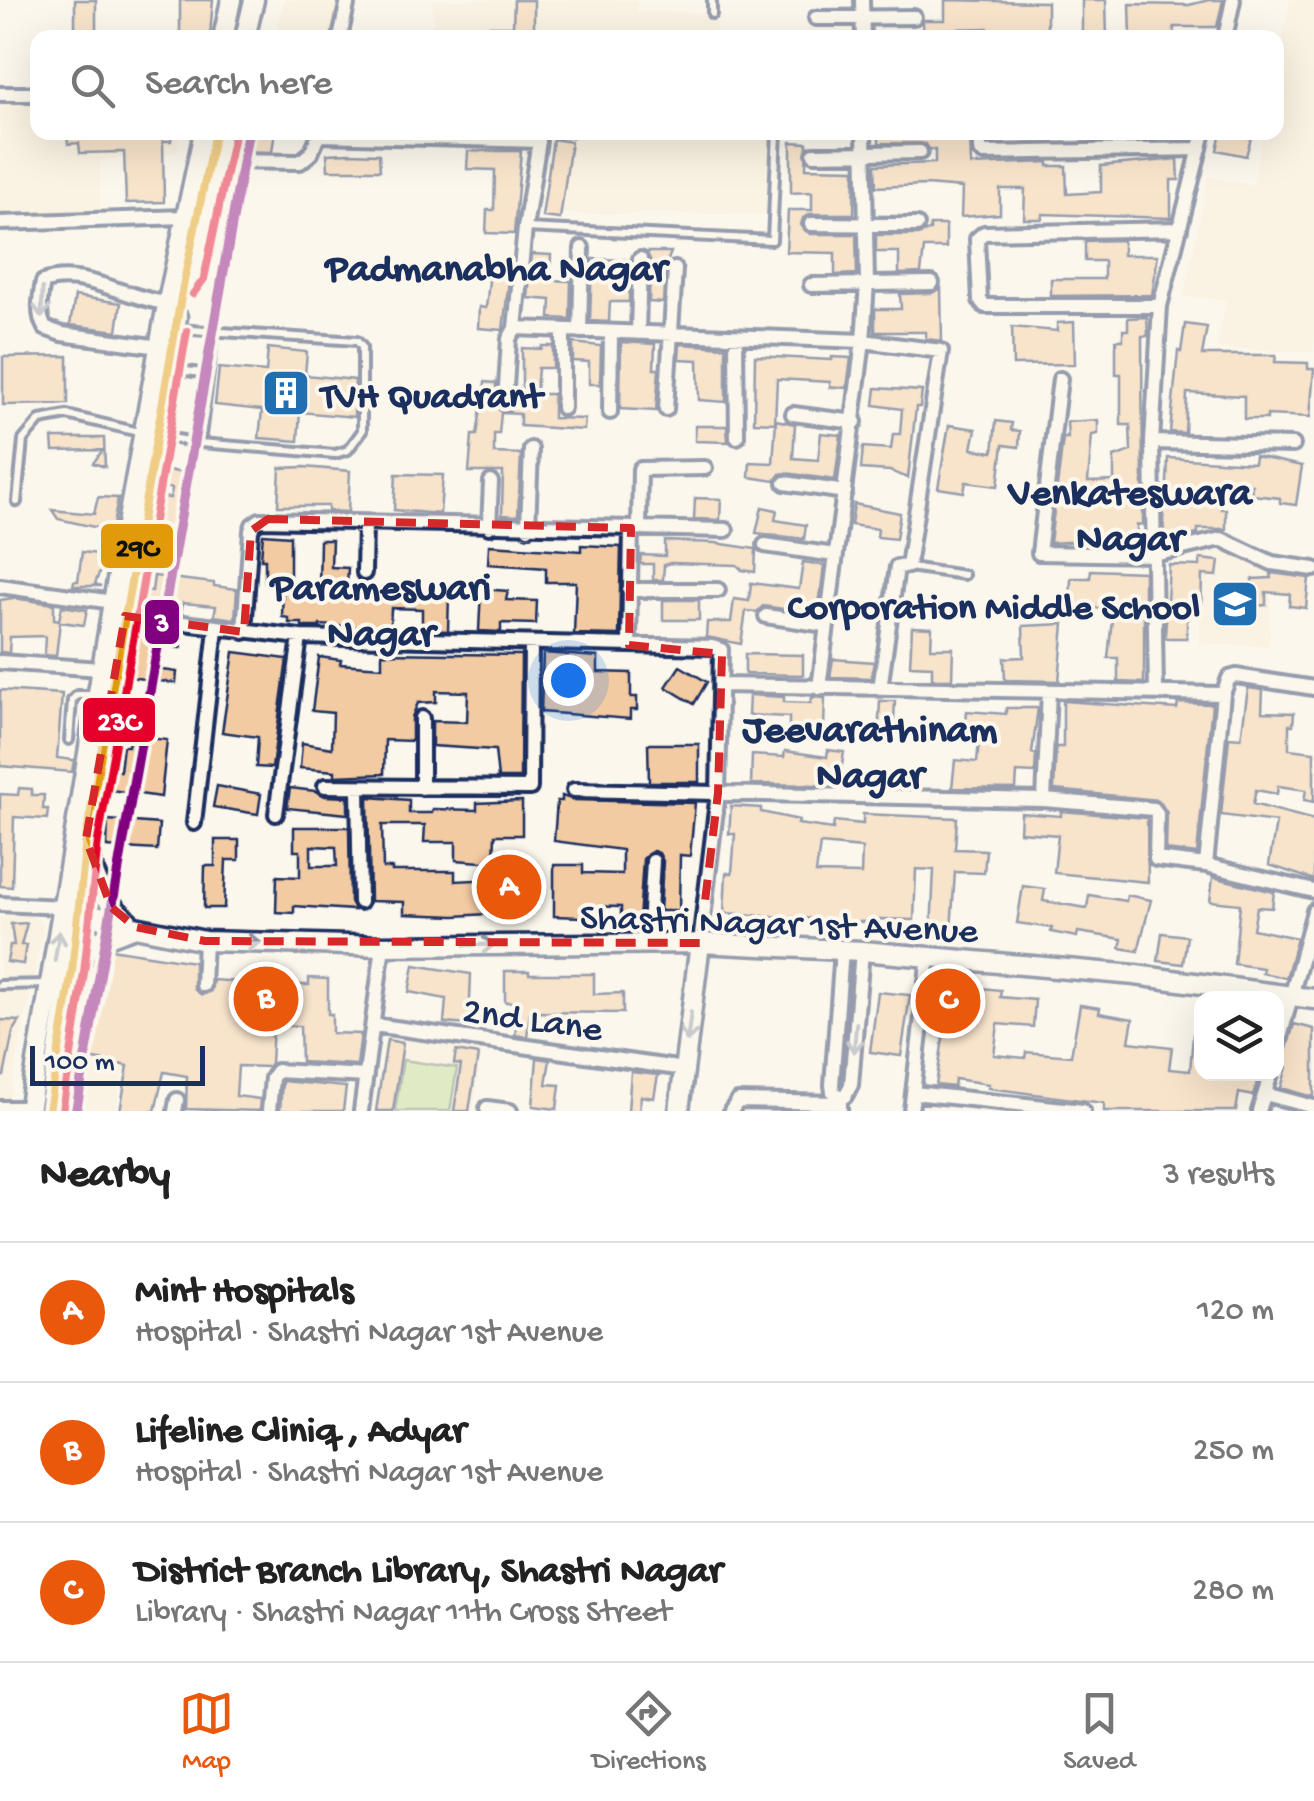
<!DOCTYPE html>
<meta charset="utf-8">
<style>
:root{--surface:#fff;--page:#f6f6f6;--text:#222;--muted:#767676;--line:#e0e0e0;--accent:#ea580c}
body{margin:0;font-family:"Gochi Hand",sans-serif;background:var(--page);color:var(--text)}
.controls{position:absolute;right:30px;bottom:30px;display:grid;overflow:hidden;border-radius:20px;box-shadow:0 10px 40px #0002}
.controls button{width:90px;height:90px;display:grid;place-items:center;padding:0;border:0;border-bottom:2px solid var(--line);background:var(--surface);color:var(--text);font:50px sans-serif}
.scale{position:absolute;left:30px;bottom:25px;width:175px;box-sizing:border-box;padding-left:10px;border:5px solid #1b2f5e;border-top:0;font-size:28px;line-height:35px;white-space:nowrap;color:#1b2f5e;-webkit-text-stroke:8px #fbf7ec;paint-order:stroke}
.you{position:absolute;left:568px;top:680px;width:35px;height:35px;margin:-25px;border:8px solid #fff;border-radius:50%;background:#1a73e8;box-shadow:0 0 0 15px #1a73e833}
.badge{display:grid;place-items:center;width:65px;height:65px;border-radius:50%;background:var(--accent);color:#fff;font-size:32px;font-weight:700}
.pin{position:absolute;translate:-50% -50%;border:5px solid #fff;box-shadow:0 2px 10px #0006}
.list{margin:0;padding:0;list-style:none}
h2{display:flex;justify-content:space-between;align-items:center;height:130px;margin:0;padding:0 40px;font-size:42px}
h2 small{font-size:32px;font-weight:400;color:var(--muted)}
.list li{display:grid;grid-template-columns:65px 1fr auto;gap:30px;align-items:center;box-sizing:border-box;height:140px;padding:0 40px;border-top:2px solid var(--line)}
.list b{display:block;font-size:38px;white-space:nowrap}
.list p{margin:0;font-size:32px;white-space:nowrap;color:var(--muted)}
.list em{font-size:32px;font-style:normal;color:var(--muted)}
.icon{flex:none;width:55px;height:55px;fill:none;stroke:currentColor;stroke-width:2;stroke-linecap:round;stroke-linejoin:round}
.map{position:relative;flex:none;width:1314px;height:1111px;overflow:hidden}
.search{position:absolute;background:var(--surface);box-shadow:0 10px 40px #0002;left:30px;right:30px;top:30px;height:110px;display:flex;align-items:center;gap:25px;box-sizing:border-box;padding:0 35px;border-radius:20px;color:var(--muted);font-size:38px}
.sheet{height:550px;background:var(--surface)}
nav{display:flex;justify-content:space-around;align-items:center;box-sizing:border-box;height:140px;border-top:2px solid var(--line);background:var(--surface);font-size:28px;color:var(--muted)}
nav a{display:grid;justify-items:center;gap:5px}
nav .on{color:var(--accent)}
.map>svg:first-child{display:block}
.built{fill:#f9ead6}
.green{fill:#bfdc94;stroke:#6d8679;stroke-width:2.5}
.building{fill:#f3cba3;stroke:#1b2f5e;stroke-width:2.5;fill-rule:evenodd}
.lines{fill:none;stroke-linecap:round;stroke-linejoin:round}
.lane-casing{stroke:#1b2f5e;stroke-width:14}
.street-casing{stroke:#1b2f5e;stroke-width:20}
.secondary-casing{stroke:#1b2f5e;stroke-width:25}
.lane{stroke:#fbf7ec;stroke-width:6}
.street{stroke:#fbf7ec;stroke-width:12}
.secondary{stroke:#fbf7ec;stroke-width:18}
.bus-1-casing{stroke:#fbf7ec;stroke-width:15}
.bus-2-casing{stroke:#fbf7ec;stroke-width:15}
.bus-1{stroke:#e19a09;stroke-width:8}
.bus-2{stroke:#e4002b;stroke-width:8}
.metro-1-casing{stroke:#fbf7ec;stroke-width:18}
.metro-1{stroke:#800080;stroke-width:10}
.oneway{stroke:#8b93a5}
.marked{fill:none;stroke:#d62828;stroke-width:8;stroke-dasharray:20 12;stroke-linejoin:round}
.labels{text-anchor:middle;stroke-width:8;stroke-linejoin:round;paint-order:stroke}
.poi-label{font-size:38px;font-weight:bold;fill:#1b2f5e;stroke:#fbf7ec;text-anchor:start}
.street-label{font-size:38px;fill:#1b2f5e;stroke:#fbf7ec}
.neighbourhood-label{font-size:40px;font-weight:bold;fill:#1b2f5e;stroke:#fbf7ec}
.line-badge{stroke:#fbf7ec;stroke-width:4}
.badge-label{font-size:28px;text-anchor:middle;font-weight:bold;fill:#fff}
.pale-badge-label{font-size:28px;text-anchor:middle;font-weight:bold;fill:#111}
</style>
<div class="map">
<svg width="1314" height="1111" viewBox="0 0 1314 1111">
<rect width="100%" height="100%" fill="#fbf7ec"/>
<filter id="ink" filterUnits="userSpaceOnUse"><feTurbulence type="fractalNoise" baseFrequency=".01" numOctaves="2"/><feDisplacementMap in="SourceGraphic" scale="20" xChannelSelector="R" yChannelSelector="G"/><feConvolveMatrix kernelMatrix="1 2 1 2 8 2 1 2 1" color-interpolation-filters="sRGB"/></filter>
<g filter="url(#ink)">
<path class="built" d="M284,0H351L342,37L274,38Z
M433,0H637V12L716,13V37L433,38Z
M1290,0H1314V352L1217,348L1226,300L1184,297L1208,177L1253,185L1263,133L1276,132L1277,67Z
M0,98H37L38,132L180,133L177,152L100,161V214L0,219Z
M553,133H780L777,214H547Z
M1230,551L1272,565L1269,646L1199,644L1202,552Z
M30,915L44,925L7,1111H0V916Z
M386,1032L482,1047L473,1111H374Z
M71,1054L124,1065L115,1111H60Z"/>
<path class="green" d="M403,1060L457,1068L450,1111H395Z"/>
<path class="building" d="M75,0H96V34H75Z
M180,0H213L210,35H180Z
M514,0H534V38H485V26H513Z
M945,0L1047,2V38H988V28L944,29V38H923V20H945Z
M1082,0H1106L1107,38H1082Z
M1209,0H1223L1217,27H1174V38H1131L1130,4L1189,5Z
M67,132H171V141H163L164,202L126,203L124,152L80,153L79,143L68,144Z
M234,132H275L272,152L231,151Z
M879,132H970L971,165L1048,162V166H1066L1067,194L1101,192V166L1178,159L1179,180H1171V218L1042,214V219H1024L1025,189H1000V214L961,217L962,188L926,185L876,187L875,165L935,163V150L929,149L926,144L879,143Z
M1221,132L1251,138L1246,156L1217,150Z
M553,139L571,142L560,219L542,217Z
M791,142L807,143L806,168L855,169L854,214H810L803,218L801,225L810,234H856L857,274L835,275V253L786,252L788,210H812V192L791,193Z
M468,151H521L514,234L486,233L487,210H494L495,170L467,169Z
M349,153L379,154L380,170H328L327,154Z
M930,225H946V248H924L921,273L899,274V252H876V235H918L930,230Z
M1123,240V255H1158L1152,295L1051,296V279H1104V261H1085V241Z
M646,252H671L665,268L663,303L649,302L650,259Z
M532,254L551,255L550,280L571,281L570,319L550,318L551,300L528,298Z
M592,259L630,260L629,302H610L609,322L590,321Z
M491,262L511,264L503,330L478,328L479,307L486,308Z
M941,288L942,341L926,339V332H875V309H901L900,294L932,293Z
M75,296L121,303L117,331L70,325Z
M1147,317L1148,336H1142L1143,491H1138V510H1143V524L1137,525V543L1113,544V539L1050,543L1063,438H1068L1067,422L1098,420V434L1092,435L1088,482L1114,481V457L1131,451L1130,425H1121V374H1116V340H1123V330H1128V318Z
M1074,322L1075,364L1013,365L1012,327L1057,331V323Z
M1185,324L1207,327L1202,355H1276L1275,362L1308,363V369H1314L1310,417L1267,415V419H1244V396L1187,393L1185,433L1170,432L1178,351L1181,352Z
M621,342L655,344L654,369H659L656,411L620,409Z
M573,343L601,346L600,384H589V362L573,361Z
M680,344L726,347V402L699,400L698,360L679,359Z
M542,346H553V368H538L536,394H553V418L585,419L584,430L520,426V414L501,413L499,434H494V453L521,454L518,516L502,515L503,472H469L472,435H477L485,382L496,383V407L503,413L510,411L516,403L517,393H522V348L542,349Z
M268,348L307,352L305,375L355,380L354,417L300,412L298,441L259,438L262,410L215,405L219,368L266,372Z
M68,356V404L3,405V357Z
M755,356L832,360V357L851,358L847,388L830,387V382L777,379L775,423L754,422Z
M876,388L922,391L920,407H916L908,478L890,471L861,469L863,447L891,449L893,434H900L902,409L874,405Z
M776,420L795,424L793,458L818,460L821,433L841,435L835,480L786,473L780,474L775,481L749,477L750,462L773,463Z
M996,421L1012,423L1011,430L1020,431L1019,447L1003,445L998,486L966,482L964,492L938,488L949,425L976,429L972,449L993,452Z
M695,426H727L728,442L695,441Z
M52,438H104L105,467L93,463L103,450L53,451Z
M1255,456L1302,466L1296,505L1280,503V498L1251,495L1252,485H1222L1221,509H1226V529H1198V534L1164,542L1163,504H1166L1168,458L1254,463Z
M304,467L350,471L348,512L328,511V506H278L280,468Z
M169,470L185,474L170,546L152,543L157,508L161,509L163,497L170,498L172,489L165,487Z
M396,474L443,475L440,514L394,510Z
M98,497L118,498L112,531L58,519L52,510L94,514Z
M695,498L721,499L720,520L694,519Z
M854,504L900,513L896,539L877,537L878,529L851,525Z
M762,507L777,510L775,520L806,525L804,539L756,533Z
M263,534L290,536V583L265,582V559H261Z
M320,540H332L331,567L348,568L347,587L449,594L448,631L422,630V609L391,608L390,629L320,625V627H302V623H289V618L282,617L283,585L319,588Z
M665,541L716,543L756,549L755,572L742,570L737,565L670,563L664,565L663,580H653V564H640L641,555L665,556Z
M489,545L581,551V545L621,547L619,635L574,634L576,582H546V568L488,564Z
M82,552L106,555L95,584L101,586H73L74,581H78Z
M1200,559L1219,561L1217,576L1202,575L1201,612H1187V638H1165L1169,565L1200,566Z
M803,562L824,565L818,614L763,606L757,612L746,611L741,644L706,637L707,622H731L734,599L749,601L751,583L799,589Z
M1091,570L1144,572V683L1118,682V658H1108L1113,609L1070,607L1071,578H1090Z
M1271,573L1309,578L1306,608L1289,606L1290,594L1266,592V605L1253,606L1252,579L1271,578Z
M154,576L214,583V586L237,589L235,619L214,616L216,606L183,603L181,613L144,608L146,590L152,591Z
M481,589L508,591L506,600L537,601L536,624L501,623V632L479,631Z
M13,598L54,604V619L59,620L62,606L87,610L84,625L60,622L56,656L44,655L45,636L10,637L9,653L0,652V600Z
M663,600H699V620H663Z
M1064,624L1059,681L1005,680L1004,658L1024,657L1023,626Z
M136,627L183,634L181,648L154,644L150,668L177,672L176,683L128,677Z
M912,627L932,628L931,648H953L952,679H932V666L910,665Z
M234,652L287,659L272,768L256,767L258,737L222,732Z
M382,653L521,655L520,778H498L495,750L432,746V721L467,722L468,692L436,691V702L418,703L412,717V741L385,740L384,774L335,776V771L300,768L302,743L332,748L333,713L312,711L319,657L341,660L340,664L382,667Z
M543,653L598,657V672L631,673V697H637V710H630V719L541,712Z
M745,654L803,655V675L745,674Z
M833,659L874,662L871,678L830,677Z
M680,666L707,682L694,704L666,687Z
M1248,688L1263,690L1262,712L1294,713L1293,725H1289V749L1314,752V802L1304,800L1306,790L1278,786L1277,794L1256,790L1253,804L1314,820V880L1269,865L1276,822L1221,815L1229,737L1241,738Z
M0,690L62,694L57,758L74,760L72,772L0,766Z
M749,695L784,697V702L811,703L812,697L825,698L824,727L805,726V731H789V717L748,715Z
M880,701H895L893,738L878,737Z
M1063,701L1177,709L1178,703L1212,704L1197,854L1166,850L1167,813L1158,800L1054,790L1056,747H1063Z
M1006,708H1038L1032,753L1036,754L1035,773L1017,772L1016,789L952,788L955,760L977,762L979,741L964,740L967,711L1006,714Z
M130,736L167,740L161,797L111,790L114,770L120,771L123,746H128Z
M648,744H699V782H649Z
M828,750L844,752L839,784L820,780L819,785L751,784L752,755L784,757L785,751L827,757Z
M217,786L261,794L258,814L213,807Z
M19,788L32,789V795H44L43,809H48L47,819L14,817L12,887L0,886V794L18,795Z
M290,788L315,791L325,796L348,797V814L287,808Z
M562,796L574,800L695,803L690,856L680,855L679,911H660L663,861L659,853L653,851L643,859L639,921H621V907L582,906V917L554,916V865H583V873L622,874V850L554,841L557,801H562Z
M368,797L409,800V813H432L433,809L477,810V803L522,801V835H495L494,863L456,860V842H424L425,825H382L383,868H392V871H455V881L517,878V896L486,897L487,914L455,916L404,914V902L370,901Z
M731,806L761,808V812L799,820L798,824L833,829L834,821L863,824V814L957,818L955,849L986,850L984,873L955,872L951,931L931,930L934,870L916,869L914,920L880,919L879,923L724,913L726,873H732L735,834H729ZM820,844L862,848L861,874L816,873Z
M1061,811L1147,818L1148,882L1054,873L1058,835L1020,832L1021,813L1061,816Z
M108,820L159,824L157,850L107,847Z
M294,827H349L350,902L354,910L294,906V913L276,912L277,876L300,877V851H294ZM311,846L336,847L337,866H311Z
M215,840H239V860H226L224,908H204L205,866H215Z
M1213,877L1274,892L1272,908L1257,907L1253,929L1297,938L1286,978L1262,973L1263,968L1234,964L1240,904L1210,901Z
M1023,886L1045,889L1043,901L1087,908L1089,895L1126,901L1127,895L1151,900L1138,951L1120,948L1122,939L1078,932L1077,937L1051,932L1052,928L1017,923Z
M27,923L21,945H26L23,964L7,962L10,945H14L11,924Z
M1162,933L1187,936L1183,964L1158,961Z
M111,949L194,962V989L202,995L211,991L213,980L256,983V976H275L274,985H309V978L328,979V1014H332V1033L361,1034L357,1065L301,1062L300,1026H273L271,1063L268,1067L238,1066L236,1096L260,1099L259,1111L186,1109L187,1076L164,1072L155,1111H120L128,1066L71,1054L85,973L102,953Z
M414,965L471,974L469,1025L444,1023L446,999L409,992Z
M505,971H529V974H594V994L623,993V1013L530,1012L527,1037L515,1035L519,1002H505Z
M937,978L972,982L971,987L1001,990L1000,997L1035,1000L1033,1027L998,1024L994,1055L1025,1058L1026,1052L1071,1056L1080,1005L1100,1008L1099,1013L1133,1019L1129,1042L1172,1047L1169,1069L1190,1071L1193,1035L1202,1036V1074L1227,1077V1074H1260L1253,1096L1239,1093L1236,1111H1104V1103L988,1088L989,1084L955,1079L954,1087L936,1085L944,1032L932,1031Z
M878,992L910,995L901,1056L870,1052Z
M0,1020L20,1021L13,1032L4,1076H0Z
M1294,1024L1314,1029V1097L1281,1088L1287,1067H1278L1276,1063L1285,1056Z
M387,1040L403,1043L393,1111H376Z
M456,1051L478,1055L469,1111H454L461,1065L454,1064Z
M537,1058L550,1060L546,1084L560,1085L557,1109L533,1106Z
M631,1072L658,1075L654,1098L641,1096L639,1111H628Z
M282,1081L346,1087L343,1111H280Z"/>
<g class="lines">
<g class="lane-casing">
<path id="lane" d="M712,0V14
M556,132H571
M526,228L772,240L777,132
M171,369L209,374
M159,436L200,443L335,454L348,450L362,431V347L357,341L177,329
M200,443L214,333
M17,502L23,440L40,420L67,415L143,433
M909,567L964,575
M69,740L72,700L77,695H96
M0,985L49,984"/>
</g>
<g class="street-casing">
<path id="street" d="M862,0L863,38
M816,18L914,17
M340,38L348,0
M1225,38L1233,0
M0,94H38
M980,132V150L984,153L1200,149
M320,135L539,141L525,228L515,328L509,339L505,403
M814,154L920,152
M215,161L300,162L311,153L320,132
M0,223L185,217
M811,224L917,225
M811,285L932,283
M1160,306H985L980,300L977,239L984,233L1180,229
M515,328L863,341L941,351L908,566L897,567L880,689
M580,331L582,248
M638,333L640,259
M736,338L737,437
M160,347L62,334L45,328C37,314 40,298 43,282C82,267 128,300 168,303
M1060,379L1039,553L1154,555L1221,539L1272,563L1314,569
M563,408V330
M666,409L675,269
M610,412L611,332
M793,414L855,422
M1152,442L1293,445
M785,483L845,492
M489,527L491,482
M528,528L531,449
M639,528L640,469L705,468
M765,545L835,555
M364,573L365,523
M0,586L113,602
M629,590H718
M125,616L300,637L712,647L721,650L718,793L700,943
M766,616L825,625
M244,632L251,531L253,525L260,520L726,530
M629,645L631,528
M0,662L101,669
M723,685L1223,694
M819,688L863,341L867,283L864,132
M1156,691L1152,442L1160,306L1204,132
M325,786L530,788L531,643
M358,787L360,902
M422,788V718
M574,790L1044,800L1154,809L1157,814L1156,859L1206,865L1314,891
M1044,800L1049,691
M276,814L300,637
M194,823L216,629
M1206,865L1223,694L1229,678L1236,676L1314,688
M0,904L63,907
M648,943L653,861
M203,985L205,941
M374,1025L684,1069
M1276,1053L1314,911
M913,1093L1083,1111
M1265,1094L1314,1107
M840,1097L845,1096L851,1085L862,951
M0,1108H29
M487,1108L510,1111
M175,1111L177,1100
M269,1111L272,1078L277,1071L366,1076
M361,1111L383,946
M731,1111L738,1101L840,1103
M840,1111V1097L833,1092L832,1085L842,950
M911,1111L929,956
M1259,1111L1271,1074"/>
</g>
<g class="secondary-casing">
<path id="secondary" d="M223,38L231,0
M245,38L254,0
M183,286L192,275L222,132
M63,907L135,927L205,941L383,946L700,943L862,951L1135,975L1314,999
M127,920C100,898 92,873 86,839L177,317
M75,966L94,942L135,927
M29,1111L113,602L165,315L204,132
M49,1111L79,909
M679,1111L700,943"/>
</g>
<use href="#lane" class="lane"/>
<use href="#street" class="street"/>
<use href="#secondary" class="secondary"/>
<g class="bus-1-casing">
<path id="bus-1" d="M49,1111L72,971L86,839L183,286L215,132"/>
</g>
<g class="bus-2-casing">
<path id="bus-2" d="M193,294L204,279L234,135
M62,1111L84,973L98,841L187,331"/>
</g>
<use href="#bus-1" class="bus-1"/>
<use href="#bus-2" class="bus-2"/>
<g class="metro-1-casing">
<path id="metro-1" d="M76,1111L248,132"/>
</g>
<use href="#metro-1" class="metro-1"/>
</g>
<defs><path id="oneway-shaft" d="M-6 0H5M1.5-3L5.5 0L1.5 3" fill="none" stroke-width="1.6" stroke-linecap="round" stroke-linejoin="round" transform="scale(2.5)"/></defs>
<g class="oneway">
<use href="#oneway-shaft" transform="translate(42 303) rotate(92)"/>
<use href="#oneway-shaft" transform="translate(246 942) rotate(2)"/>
<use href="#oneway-shaft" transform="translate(480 945) rotate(-1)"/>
<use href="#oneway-shaft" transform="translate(57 946) rotate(-81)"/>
<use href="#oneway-shaft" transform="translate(689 1027) rotate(97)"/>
<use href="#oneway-shaft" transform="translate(855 1038) rotate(95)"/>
</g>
</g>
<path d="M0 0H1314V1111H0ZM268,519L631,528L629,645L722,654L718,793L700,943L205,941L135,927L111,907L86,839L125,616L244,632L251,531Z" fill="#fbf7ec" fill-opacity=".55" fill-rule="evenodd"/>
<path class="marked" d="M268,519L631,528L629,645L722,654L718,793L700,943L205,941L135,927L111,907L86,839L125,616L244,632L251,531Z"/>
<defs>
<g id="building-square" transform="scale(2.5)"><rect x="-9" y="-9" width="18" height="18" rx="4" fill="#1f6fb2" stroke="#fbf7ec"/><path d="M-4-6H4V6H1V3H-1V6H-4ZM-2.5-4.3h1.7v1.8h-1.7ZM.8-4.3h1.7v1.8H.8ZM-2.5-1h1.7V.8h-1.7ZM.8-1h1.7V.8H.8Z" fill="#fff"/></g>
<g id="school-square" transform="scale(2.5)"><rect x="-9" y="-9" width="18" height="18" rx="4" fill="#1f6fb2" stroke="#fbf7ec"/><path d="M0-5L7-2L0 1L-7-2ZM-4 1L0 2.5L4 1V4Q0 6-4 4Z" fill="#fff"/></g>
</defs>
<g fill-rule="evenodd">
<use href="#building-square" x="286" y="393"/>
<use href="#school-square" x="1235" y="604"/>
</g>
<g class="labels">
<g class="poi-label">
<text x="321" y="406">TVH Quadrant</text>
<text x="1200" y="617" text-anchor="end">Corporation Middle School</text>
</g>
<g class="street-label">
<text transform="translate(779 921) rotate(2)" y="13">Shastri Nagar 1st Avenue</text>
<text transform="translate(533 1017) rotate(8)" y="13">2nd Lane</text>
</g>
<g class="neighbourhood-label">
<text x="496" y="279">Padmanabha Nagar</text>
<text x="1130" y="503">Venkateswara<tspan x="1130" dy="46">Nagar</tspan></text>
<text x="381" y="598">Parameswari<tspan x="381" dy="46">Nagar</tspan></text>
<text x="870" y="740">Jeevarathinam<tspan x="870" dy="46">Nagar</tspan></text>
</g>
</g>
<g class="line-badge">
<rect x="99" y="522" width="76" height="48" rx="10" fill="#e19a09"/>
<rect x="143" y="598" width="38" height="48" rx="10" fill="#800080"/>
<rect x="81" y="696" width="76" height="48" rx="10" fill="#e4002b"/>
</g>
<g class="badge-label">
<text x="162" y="631">3</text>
<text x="119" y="730">23C</text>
</g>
<g class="pale-badge-label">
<text x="137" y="556">29C</text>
</g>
</svg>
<div class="controls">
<button><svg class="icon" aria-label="layers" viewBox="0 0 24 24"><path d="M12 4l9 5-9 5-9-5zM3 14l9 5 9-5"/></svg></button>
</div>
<div class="scale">100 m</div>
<div class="you"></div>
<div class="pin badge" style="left:509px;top:887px">A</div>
<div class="pin badge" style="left:266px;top:999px">B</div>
<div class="pin badge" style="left:948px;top:1001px">C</div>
<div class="search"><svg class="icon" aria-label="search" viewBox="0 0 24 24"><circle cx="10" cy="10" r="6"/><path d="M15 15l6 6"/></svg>Search here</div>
</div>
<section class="sheet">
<h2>Nearby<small>3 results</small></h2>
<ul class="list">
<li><span class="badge">A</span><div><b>Mint Hospitals</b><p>Hospital · Shastri Nagar 1st Avenue</p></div><em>120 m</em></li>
<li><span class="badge">B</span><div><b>Lifeline Cliniq , Adyar</b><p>Hospital · Shastri Nagar 1st Avenue</p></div><em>250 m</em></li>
<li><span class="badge">C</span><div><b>District Branch Library, Shastri Nagar</b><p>Library · Shastri Nagar 11th Cross Street</p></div><em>280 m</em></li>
</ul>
</section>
<nav>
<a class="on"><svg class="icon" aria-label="map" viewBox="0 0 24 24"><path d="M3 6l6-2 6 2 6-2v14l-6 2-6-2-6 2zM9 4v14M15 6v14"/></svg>Map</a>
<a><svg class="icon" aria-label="directions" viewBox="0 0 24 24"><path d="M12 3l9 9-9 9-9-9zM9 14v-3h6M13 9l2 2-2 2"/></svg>Directions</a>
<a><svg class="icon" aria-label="saved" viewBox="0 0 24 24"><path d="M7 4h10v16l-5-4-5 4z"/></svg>Saved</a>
</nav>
